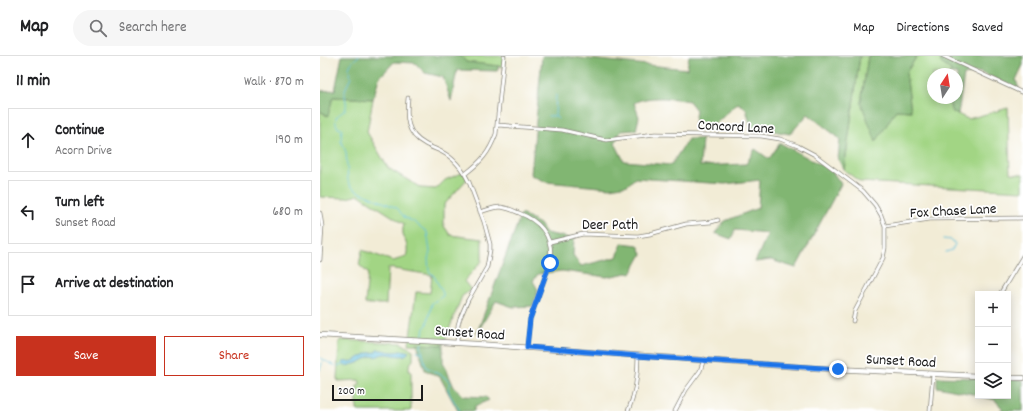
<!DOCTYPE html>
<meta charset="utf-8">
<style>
:root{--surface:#fff;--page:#f6f6f6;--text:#202124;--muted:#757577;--line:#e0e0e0;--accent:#c8321e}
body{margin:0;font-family:Dekko,sans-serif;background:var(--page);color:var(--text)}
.controls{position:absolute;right:12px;bottom:12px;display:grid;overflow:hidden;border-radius:0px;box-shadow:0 2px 10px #0003}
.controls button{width:36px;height:36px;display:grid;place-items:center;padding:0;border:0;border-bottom:1px solid var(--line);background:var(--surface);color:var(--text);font:20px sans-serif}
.compass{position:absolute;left:607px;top:12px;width:36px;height:36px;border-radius:50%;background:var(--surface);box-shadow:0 2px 10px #0003;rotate:12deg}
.scale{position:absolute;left:12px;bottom:10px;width:91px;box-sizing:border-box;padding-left:4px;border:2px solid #1c1c1c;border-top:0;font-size:11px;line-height:14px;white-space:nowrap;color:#1c1c1c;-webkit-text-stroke:3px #fff;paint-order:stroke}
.stop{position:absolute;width:12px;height:12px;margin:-9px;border:3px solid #1a73e8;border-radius:50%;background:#fff}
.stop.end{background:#1a73e8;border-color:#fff;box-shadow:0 1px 4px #0008}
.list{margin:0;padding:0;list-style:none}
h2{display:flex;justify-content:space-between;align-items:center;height:52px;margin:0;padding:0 16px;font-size:17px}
h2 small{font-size:13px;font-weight:400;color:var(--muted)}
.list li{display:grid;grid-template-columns:26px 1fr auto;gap:12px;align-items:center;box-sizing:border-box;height:64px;margin:0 8px 8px;padding:0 8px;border:1px solid var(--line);border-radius:0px}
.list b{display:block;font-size:15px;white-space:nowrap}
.list p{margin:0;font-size:13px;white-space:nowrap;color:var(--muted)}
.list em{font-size:13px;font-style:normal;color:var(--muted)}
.actions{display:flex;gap:8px;padding:12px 16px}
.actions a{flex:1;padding:9px 0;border:1px solid var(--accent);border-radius:0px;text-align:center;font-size:14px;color:var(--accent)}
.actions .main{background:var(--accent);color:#fff}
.icon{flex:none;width:22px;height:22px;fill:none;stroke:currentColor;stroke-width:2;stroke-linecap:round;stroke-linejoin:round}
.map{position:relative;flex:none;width:703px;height:355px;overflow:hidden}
header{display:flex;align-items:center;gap:24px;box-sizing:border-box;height:56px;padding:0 20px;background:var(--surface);border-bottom:1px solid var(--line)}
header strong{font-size:19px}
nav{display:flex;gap:22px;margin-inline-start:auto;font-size:14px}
.search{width:280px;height:36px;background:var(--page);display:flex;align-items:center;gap:10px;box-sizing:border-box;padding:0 14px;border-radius:22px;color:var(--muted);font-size:15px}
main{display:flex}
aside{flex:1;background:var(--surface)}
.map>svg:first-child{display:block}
.green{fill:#a2d584;stroke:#5f7850}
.forest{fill:#81b672;stroke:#4e6947}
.water{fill:#5fbfdd;stroke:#3e6e7c}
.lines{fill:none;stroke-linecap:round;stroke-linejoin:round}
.stream{stroke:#5fbfdd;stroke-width:1}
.street-casing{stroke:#878479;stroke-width:4.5}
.secondary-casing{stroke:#878479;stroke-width:6}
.street{stroke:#fff;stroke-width:3}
.secondary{stroke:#fff;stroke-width:4.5}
.route{stroke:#1a73e8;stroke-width:5}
.labels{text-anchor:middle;stroke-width:3.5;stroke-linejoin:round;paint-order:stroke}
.street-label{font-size:15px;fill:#1c1c1c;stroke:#fff}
</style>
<header>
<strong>Map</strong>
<div class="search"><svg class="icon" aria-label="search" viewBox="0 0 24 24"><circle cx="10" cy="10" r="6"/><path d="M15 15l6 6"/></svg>Search here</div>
<nav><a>Map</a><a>Directions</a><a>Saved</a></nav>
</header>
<main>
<aside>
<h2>11 min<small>Walk · 870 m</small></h2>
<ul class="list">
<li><svg class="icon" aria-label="ahead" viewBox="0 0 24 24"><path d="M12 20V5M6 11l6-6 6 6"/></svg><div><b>Continue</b><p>Acorn Drive</p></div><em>190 m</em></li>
<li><svg class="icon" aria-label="left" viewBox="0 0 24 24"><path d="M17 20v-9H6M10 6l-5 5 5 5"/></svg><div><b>Turn left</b><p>Sunset Road</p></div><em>680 m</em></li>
<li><svg class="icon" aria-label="arrive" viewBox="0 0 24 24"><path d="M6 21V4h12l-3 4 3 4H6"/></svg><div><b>Arrive at destination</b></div></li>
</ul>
<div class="actions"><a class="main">Save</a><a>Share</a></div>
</aside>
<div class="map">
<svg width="703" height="355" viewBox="0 0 703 355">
<rect width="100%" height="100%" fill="#fff"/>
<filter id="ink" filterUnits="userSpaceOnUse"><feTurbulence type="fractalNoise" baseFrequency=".025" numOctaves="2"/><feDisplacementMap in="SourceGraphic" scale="8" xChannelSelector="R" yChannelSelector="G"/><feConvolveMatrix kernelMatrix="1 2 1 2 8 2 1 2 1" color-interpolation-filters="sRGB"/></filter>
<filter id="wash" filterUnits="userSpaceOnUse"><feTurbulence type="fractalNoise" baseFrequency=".012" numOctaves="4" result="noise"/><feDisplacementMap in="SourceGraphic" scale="16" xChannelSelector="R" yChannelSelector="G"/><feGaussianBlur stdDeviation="0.9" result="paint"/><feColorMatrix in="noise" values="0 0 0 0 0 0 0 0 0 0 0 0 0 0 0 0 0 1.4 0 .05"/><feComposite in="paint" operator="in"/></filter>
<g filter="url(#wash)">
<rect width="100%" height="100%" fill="#f2ecd6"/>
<path class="green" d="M141,0H185L183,11L145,6Z
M540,0H548L541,47L576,54L591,55L586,17L597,0H620L621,7L631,14V18H613V42H629L631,55L648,63L688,52L690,117L703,118V135L540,126L524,114Z
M13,41L53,43L47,76L68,112L101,132L116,133L125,124L144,116L147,123L124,149V170L130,179L162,183V205L144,225L151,234L142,240L123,289L89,288L96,236L110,237L112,219L68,212L66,248H45L48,217L39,209L42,194L73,205L86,201C91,185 79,183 84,168L39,139L26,142L0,141V55L7,60Z
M21,284L81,287L93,294V304L89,309V315H91V354L89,355H39L37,354V330L40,328L39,324L18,325L17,323L19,287Z"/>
<path class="forest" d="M22,0H141L146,6L179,10L177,15L137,14L131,45L123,21L105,17L95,7L74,6L59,22L53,43L13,41L8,60L0,55V35L15,34Z
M222,0H240L367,13L369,0H540L524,114L518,103L520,83L488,58L470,78L431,71L426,53L418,47L393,70L374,68L376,54L369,45C354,42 327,39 314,47L319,61L316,74L301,75L295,87L304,105L351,109L368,83H382L380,110L426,108L435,93L449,103L460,87L512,115L521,128L476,212L451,204L435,206L448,177L415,174L411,183L395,177L405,165L438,152L440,124L405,128L315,122L308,129L290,132L226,126L211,119Z
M548,0H597L586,17L591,55L576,54L556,86L541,47Z
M620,0H703V9L696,24L699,33L659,16L644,19L638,58L631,55L629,42H637V18H631V14L621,7Z
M201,158L220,168L226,177L254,183L253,199L261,210L297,201L302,187L318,189L322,198L311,218L307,217L287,221L242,215L218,218L213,225L218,234L213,250L193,251L176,245L157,277Z
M97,288L123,289V306L134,331L144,340L166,341L169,344L155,350L154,355H138L120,321L105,314Z
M617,321L658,322V339L617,331Z
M688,323L703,324V355H679L683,353L675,344L660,340H688Z"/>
<path class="water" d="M57,294C63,293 68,296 73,296C79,296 84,293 89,296C84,304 71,297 64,298C57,299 59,302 51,300L38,307L26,310L22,308L23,306L33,305L48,297L56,296Z"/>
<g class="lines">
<path class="stream" d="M39,0C31,6 26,11 31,21C29,27 24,32 25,39C25,42 27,48 26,51C25,59 10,57 18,72L22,73L21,85L26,96L28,125L31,130L37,135L77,152L84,161L94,166L107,176L110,196L108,203L109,215L114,220L123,237V240L112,247L107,269L104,272L102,283
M228,60H235L238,63
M235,60L236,39
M623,183L632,184L635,188L632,194L626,196
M102,287L101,290L106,311L123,320L131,327L128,333L130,339L140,355
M97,295L103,297
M0,302L15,310
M18,310L24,309
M0,314L3,304"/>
</g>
</g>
<g filter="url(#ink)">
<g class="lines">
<g class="street-casing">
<path id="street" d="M623,0L703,37
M88,42C86,61 86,78 105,88C110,91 116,93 122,96C134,102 143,114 149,126L164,166L170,188V194L167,211L148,244L140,262L138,269L137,286
M178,69L242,74L286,84L335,78L441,80L460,83L478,90L495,99L543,135L555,149L561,159L565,170V192L563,202L535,255L533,265
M145,118C161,106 169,97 176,78L184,0
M160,156C167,154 174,151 181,151C187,152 193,154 199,157C222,166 234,182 230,207L210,263L207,291
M0,157L2,170L0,204
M565,170L610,163L703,162
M230,186L263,178L318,180L330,178L366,168L391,166L398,164
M680,238L703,200
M308,355C316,337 318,319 318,300
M355,355L366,334L380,315L384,303
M610,355L613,318"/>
</g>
<g class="secondary-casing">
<path id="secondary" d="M0,279L156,288L495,312L658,320
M688,322H703"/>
</g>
<use href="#street" class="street"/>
<use href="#secondary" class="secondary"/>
</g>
</g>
<g class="lines" filter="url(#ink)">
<path class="route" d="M230,207L210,263L207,291L318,300L518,313"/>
</g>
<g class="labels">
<g class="street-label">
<text transform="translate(416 70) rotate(3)" y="5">Concord Lane</text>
<text transform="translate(633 154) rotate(-3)" y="5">Fox Chase Lane</text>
<text x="290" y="173">Deer Path</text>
<text transform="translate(150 276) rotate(4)" y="5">Sunset Road</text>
<text transform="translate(581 304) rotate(3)" y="5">Sunset Road</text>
</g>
</g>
</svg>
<div class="controls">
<button>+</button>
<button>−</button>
<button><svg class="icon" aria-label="layers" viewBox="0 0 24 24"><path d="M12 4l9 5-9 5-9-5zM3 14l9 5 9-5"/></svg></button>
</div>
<svg class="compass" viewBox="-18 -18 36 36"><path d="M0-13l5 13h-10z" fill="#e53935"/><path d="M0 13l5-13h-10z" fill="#757577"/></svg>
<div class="scale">200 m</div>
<div class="stop" style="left:230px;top:207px"></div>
<div class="stop end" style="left:518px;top:313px"></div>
</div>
</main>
